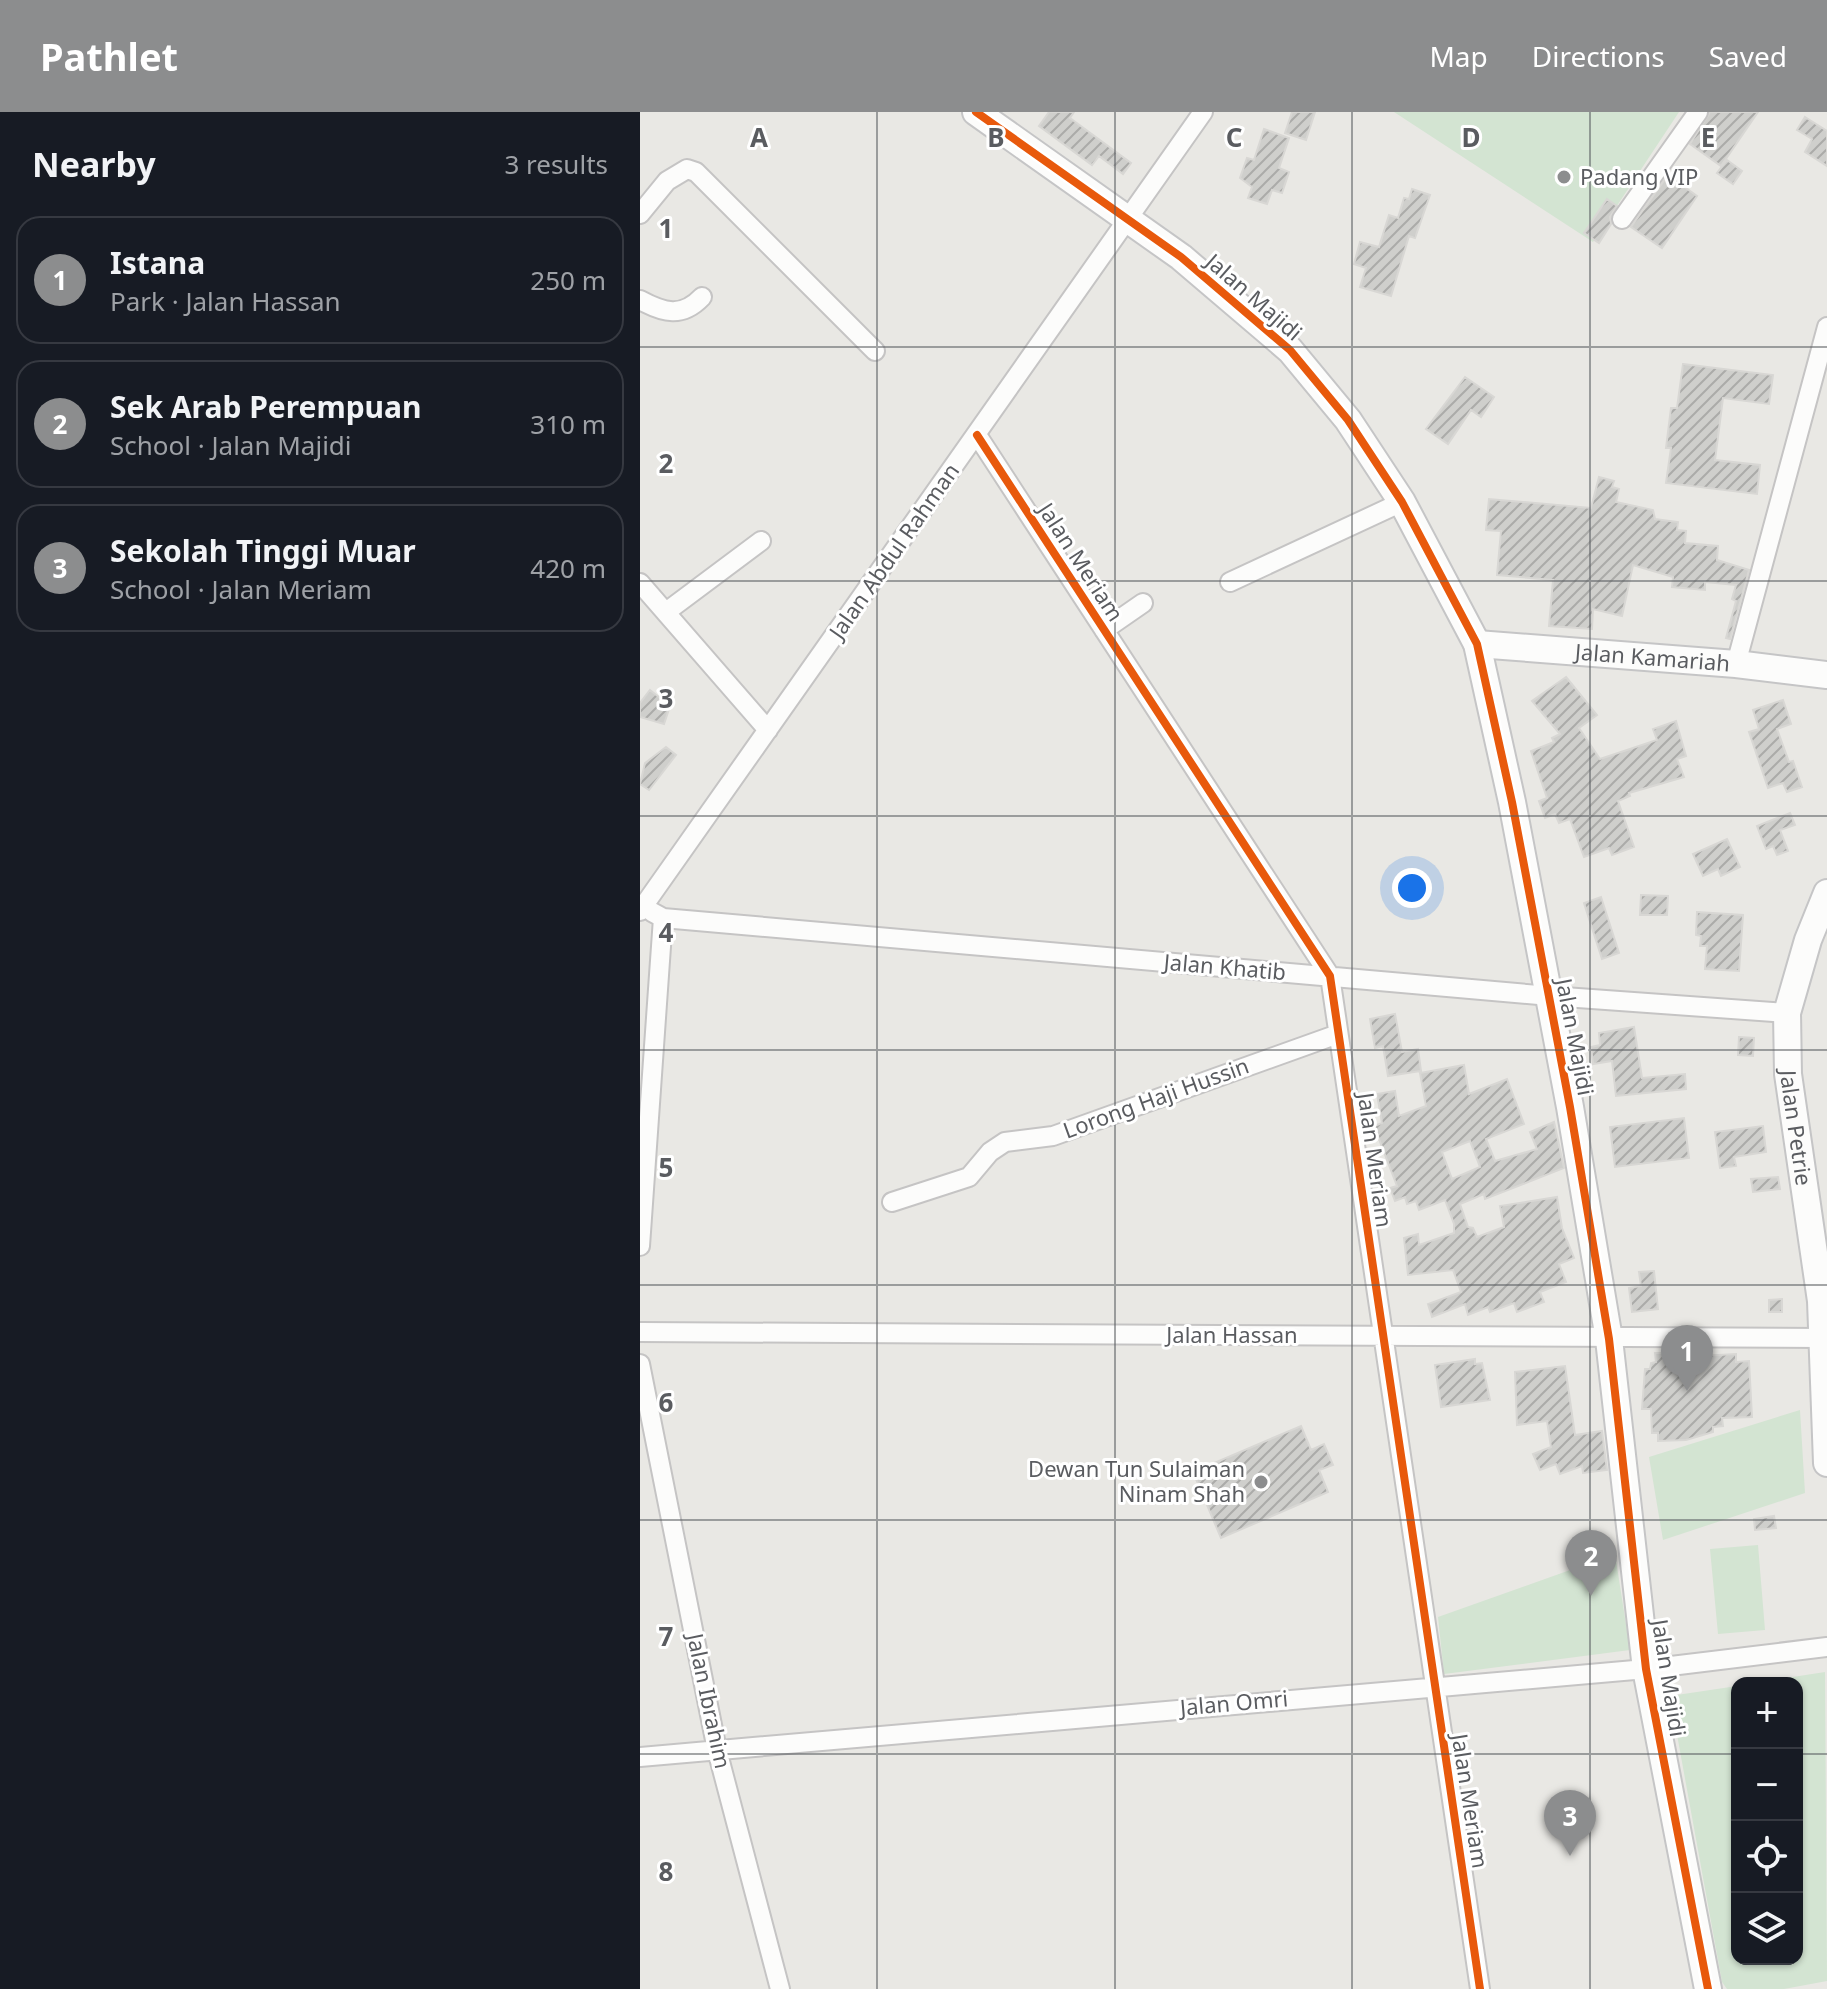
<!DOCTYPE html>
<meta charset="utf-8">
<style>
:root{--surface:#171b24;--page:#242831;--text:#f1f3f6;--muted:#9ea1a6;--line:#363941;--accent:#8c8d8e}
body{margin:0;font-family:"Noto Sans",sans-serif;background:var(--page);color:var(--text)}
.controls{position:absolute;right:24px;bottom:24px;display:grid;overflow:hidden;border-radius:16px;box-shadow:0 2px 6px #0004}
.controls button{width:72px;height:72px;display:grid;place-items:center;padding:0;border:0;border-bottom:2px solid var(--line);background:var(--surface);color:var(--text);font:40px sans-serif}
.you{position:absolute;left:772px;top:776px;width:28px;height:28px;margin:-20px;border:6px solid #fff;border-radius:50%;background:#1a73e8;box-shadow:0 0 0 12px #1a73e833}
.badge{display:grid;place-items:center;width:52px;height:52px;border-radius:50%;background:var(--accent);color:#fff;font-size:26px;font-weight:700}
.pin{position:absolute;translate:-50% -66px;filter:drop-shadow(0 2px 4px #0008)}
.pin::after{content:'';position:absolute;top:42px;width:28px;height:24px;background:inherit;clip-path:polygon(0 0,100% 0,50% 100%)}
.list{margin:0;padding:0;list-style:none}
h2{display:flex;justify-content:space-between;align-items:center;height:104px;margin:0;padding:0 32px;font-size:34px}
h2 small{font-size:26px;font-weight:400;color:var(--muted)}
.list li{display:grid;grid-template-columns:52px 1fr auto;gap:24px;align-items:center;box-sizing:border-box;height:128px;margin:0 16px 16px;padding:0 16px;border:2px solid var(--line);border-radius:24px}
.list b{display:block;font-size:30px;white-space:nowrap}
.list p{margin:0;font-size:26px;white-space:nowrap;color:var(--muted)}
.list em{font-size:26px;font-style:normal;color:var(--muted)}
.icon{flex:none;width:44px;height:44px;fill:none;stroke:currentColor;stroke-width:2;stroke-linecap:round;stroke-linejoin:round}
.map{position:relative;flex:none;width:1187px;height:1877px;overflow:hidden}
header{display:flex;align-items:center;gap:48px;box-sizing:border-box;height:112px;padding:0 40px;background:var(--accent);color:#fff}
header strong{font-size:38px}
nav{display:flex;gap:44px;margin-inline-start:auto;font-size:28px}
main{display:flex}
aside{flex:1;background:var(--surface)}
.map>svg:first-child{display:block}
.green{fill:#d3e4d2}
.building{fill:url(#building-hatch);stroke:#d8d7d4;stroke-width:2;fill-rule:evenodd}
.lines{fill:none;stroke-linecap:round;stroke-linejoin:round}
.street-casing{stroke:#c5c4c4;stroke-width:22}
.secondary-casing{stroke:#c5c5c6;stroke-width:30}
.street{stroke:#fcfcfb;stroke-width:18}
.secondary{stroke:#fcfcfb;stroke-width:26}
.cycleway-casing{stroke:#fff;stroke-width:13}
.cycleway{stroke:#e8590c;stroke-width:8}
.grid{fill:none;stroke:#5a5c60;stroke-width:2;stroke-opacity:0.55}
.poi-dot{fill:#8c8d8e;stroke:#fff;stroke-width:3}
.labels{text-anchor:middle;stroke-width:6;stroke-linejoin:round;paint-order:stroke}
.poi-label{font-size:22px;fill:#5a5c60;stroke:#fff;text-anchor:start}
.street-label{font-size:22px;fill:#5a5c60;stroke:#fff}
.grid-label{font-size:26px;text-anchor:middle;font-weight:bold;fill:#5a5c60;stroke:#fff;stroke-width:6;stroke-linejoin:round;paint-order:stroke}
</style>
<header>
<strong>Pathlet</strong>
<nav><a>Map</a><a>Directions</a><a>Saved</a></nav>
</header>
<main>
<aside>
<h2>Nearby<small>3 results</small></h2>
<ul class="list">
<li><span class="badge">1</span><div><b>Istana</b><p>Park · Jalan Hassan</p></div><em>250 m</em></li>
<li><span class="badge">2</span><div><b>Sek Arab Perempuan</b><p>School · Jalan Majidi</p></div><em>310 m</em></li>
<li><span class="badge">3</span><div><b>Sekolah Tinggi Muar</b><p>School · Jalan Meriam</p></div><em>420 m</em></li>
</ul>
</aside>
<div class="map">
<svg width="1187" height="1877" viewBox="0 0 1187 1877">
<defs>
<pattern id="building-hatch" width="6" height="6" patternUnits="userSpaceOnUse" patternTransform="scale(2)"><rect width="6" height="6" fill="#cfcfcc"/><path d="M-1 1l2-2M0 6l6-6M5 7l2-2" fill="none" stroke="#ababa9"/></pattern>
</defs>
<rect width="100%" height="100%" fill="#e9e8e4"/>
<path class="green" d="M754,0H1039L953,130Z
M1160,1298L1165,1381L1023,1428L1009,1345Z
M1118,1433L1125,1518L1078,1522L1070,1437Z
M975,1442L990,1538L804,1562L798,1505Z
M1185,1560L1187,1869L1144,1877H1087L1082,1870L1030,1584L1097,1574V1847H1157V1571H1113Z"/>
<path class="building" d="M409,0H434L430,6L491,51L483,62L459,44L452,53L399,14Z
M652,0H675L666,28L645,21Z
M1070,0H1118L1081,54L1050,32Z
M1165,5L1187,19V54L1165,40L1172,27L1157,18Z
M624,17L649,26L639,56L649,60L642,81L632,78L627,92L608,86L612,75L600,66L607,46L614,48Z
M1087,48L1102,59L1093,72L1077,61Z
M1028,63L1057,84L1022,136L991,115Z
M772,77L790,83L775,126L769,124L751,184L720,175L726,156L714,152L720,130L739,135L749,103L758,106L764,86L769,87Z
M967,87L977,94L970,105L971,112L959,131L944,121Z
M1043,252L1133,263L1129,292L1083,286L1075,348L1120,353L1117,382L1026,371L1031,336H1026L1031,296H1037Z
M825,265L854,285L841,305L831,298L808,332L786,317Z
M959,365L974,369L972,375L979,377L976,390L1013,398L1015,407L1038,410L1037,418L1046,419L1045,431L1078,434L1077,448L1109,458L1090,527L1086,526L1096,489L1092,487L1096,473L1065,470V478L1032,475L1033,465L993,453L982,504L953,497L952,517L909,514L913,468L857,463L861,419L846,418L849,387L951,396Z
M926,565L957,603L939,616L960,647L1017,628L1013,617L1036,609L1046,644L1037,647L1044,665L989,681L990,684L978,689L994,735L972,743L969,736L944,745L930,707L919,711L915,702L905,706L899,689L907,686L891,639L914,630L912,626L920,622L892,589Z
M10,578L30,594L24,612L0,605V591Z
M1143,588L1151,612L1137,617L1149,650L1153,649L1162,675L1147,680L1143,671L1128,676L1109,620L1119,617L1113,598Z
M26,635L36,643L9,678L0,672L5,651Z
M1150,701L1155,713L1140,718L1148,739L1137,743L1133,734L1126,737L1117,714Z
M1087,727L1100,755L1081,764L1078,757L1063,764L1053,742Z
M1001,783L1028,784L1027,803H1000Z
M961,785L979,841L962,847L944,791Z
M1057,800L1103,803L1099,859L1065,857L1067,834H1060L1061,824L1056,823Z
M755,902L762,940L778,937L781,959L748,964L743,934L735,936L730,907Z
M994,915L1002,966L1045,962L1046,977L976,984L972,949L953,952L951,935L960,933L959,921Z
M1099,925L1114,926L1113,944L1098,943Z
M824,953L829,982L867,967L884,1012L846,1027L855,1049L897,1037L890,1020L914,1010L924,1056L845,1087L844,1082L820,1092L828,1115L833,1116L837,1125L864,1115L860,1094L917,1085L922,1116L934,1146L919,1152L926,1170L900,1180L904,1190L877,1200L874,1191L850,1200L848,1195L828,1203L825,1192L792,1205L788,1192L821,1180L813,1158L768,1163L764,1126L778,1122L779,1133L814,1121V1112L805,1088L779,1098L776,1089L767,1092L765,1085L755,1089L750,1076L757,1074L734,1014L742,1011L737,982L755,979L759,1004L786,994L780,961ZM830,1029L840,1055L812,1067L802,1040Z
M1044,1006L1049,1046L975,1055L970,1015Z
M1123,1014L1126,1040L1094,1045L1096,1054L1080,1056L1075,1020Z
M1138,1065L1140,1077L1113,1080L1111,1067Z
M1014,1159L1018,1197L992,1200L989,1176L1001,1174L999,1160Z
M1142,1187V1200H1129V1188Z
M1015,1241H1038L1040,1245L1096,1242V1250L1109,1249L1112,1305L1082,1306L1083,1314L1073,1315V1320L1046,1328L1018,1329V1321H1012L1011,1297H1002L1005,1257H1010L1011,1251L1016,1250Z
M835,1247V1252L842,1251L850,1288L801,1295L795,1253Z
M925,1254L935,1323L962,1319L967,1358L943,1361L942,1354L920,1362L916,1352L900,1358L893,1342L911,1335L907,1309L877,1313L875,1260Z
M661,1314L671,1338L684,1332L693,1353L679,1358L688,1380L581,1426L553,1360Z
M1134,1404L1136,1416L1115,1418L1114,1407Z"/>
<g class="lines">
<g class="street-casing">
<path id="street" d="M0,102L27,69L47,57L56,60L235,239
M982,107L1058,0
M0,188C24,201 42,206 62,185
M337,323L690,864L840,1877
M590,470L762,390
M0,471L128,618
M26,500L121,429
M464,518L503,491
M1096,552L1187,215
M0,799L563,0
M23,806L910,884L1147,901
M252,1090L329,1065L350,1040L365,1030L413,1024L698,922
M0,1134L23,806L12,800
M0,1220L1184,1226
M0,1252L77,1638L140,1877
M0,1645L1006,1557L1187,1535"/>
</g>
<g class="secondary-casing">
<g id="secondary">
<path d="M336,0L541,145L650,238L708,308L762,390L837,532L872,690L930,995L969,1227L1006,1557L1068,1877"/>
<path id="s1" d="M837,532L1096,552L1187,563"/>
<path id="s2" d="M1187,781L1168,828L1147,901L1148,962L1181,1189L1187,1351"/>
</g>
</g>
<use href="#street" class="street"/>
<use href="#secondary" class="secondary"/>
<g class="cycleway-casing">
<path id="cycleway" d="M336,0L541,145L650,238L708,308L762,390L837,532L872,690L930,995L969,1227L1006,1557L1068,1877
M337,323L690,864L840,1877"/>
</g>
<use href="#cycleway" class="cycleway"/>
</g>
<path class="grid" d="M237,0V1877M475,0V1877M712,0V1877M950,0V1877M0,235H1187M0,469H1187M0,704H1187M0,938H1187M0,1173H1187M0,1408H1187M0,1642H1097M1157,1642H1187"/>
<g class="poi-dot">
<circle cx="924" cy="65" r="8"/>
<circle cx="621" cy="1370" r="8"/>
</g>
<g class="labels">
<g class="poi-label">
<text x="940" y="73">Padang VIP</text>
<text x="605" y="1365" text-anchor="end">Dewan Tun Sulaiman<tspan x="605" dy="25">Ninam Shah</tspan></text>
</g>
<g class="street-label">
<text transform="translate(614 185) rotate(41)" y="8">Jalan Majidi</text>
<text transform="translate(254 439) rotate(-55)" y="8">Jalan Abdul Rahman</text>
<text transform="translate(441 450) rotate(57)" y="8">Jalan Meriam</text>
<text dy="8" stroke="none"><textPath href="#s1" startOffset="176">Jalan Kamariah</textPath></text>
<text transform="translate(585 855) rotate(5)" y="8">Jalan Khatib</text>
<text transform="translate(935 925) rotate(79)" y="8">Jalan Majidi</text>
<text transform="translate(516 986) rotate(-20)" y="8">Lorong Haji Hussin</text>
<text dy="8" stroke="none"><textPath href="#s2" startOffset="242">Jalan Petrie</textPath></text>
<text transform="translate(735 1048) rotate(82)" y="8">Jalan Meriam</text>
<text x="592" y="1231">Jalan Hassan</text>
<text transform="translate(1029 1566) rotate(81)" y="8">Jalan Majidi</text>
<text transform="translate(69 1589) rotate(78)" y="8">Jalan Ibrahim</text>
<text transform="translate(594 1591) rotate(-5)" y="8">Jalan Omri</text>
<text transform="translate(830 1689) rotate(81)" y="8">Jalan Meriam</text>
</g>
</g>
<g class="grid-label">
<text x="119" y="35">A</text>
<text x="356" y="35">B</text>
<text x="594" y="35">C</text>
<text x="831" y="35">D</text>
<text x="1068" y="35">E</text>
<text x="26" y="126">1</text>
<text x="26" y="361">2</text>
<text x="26" y="596">3</text>
<text x="26" y="830">4</text>
<text x="26" y="1065">5</text>
<text x="26" y="1300">6</text>
<text x="26" y="1534">7</text>
<text x="26" y="1769">8</text>
</g>
</svg>
<div class="controls">
<button>+</button>
<button>−</button>
<button><svg class="icon" aria-label="locate" viewBox="0 0 24 24"><circle cx="12" cy="12" r="6"/><path d="M12 2v4M12 18v4M2 12h4M18 12h4"/></svg></button>
<button><svg class="icon" aria-label="layers" viewBox="0 0 24 24"><path d="M12 4l9 5-9 5-9-5zM3 14l9 5 9-5"/></svg></button>
</div>
<div class="you"></div>
<div class="pin badge" style="left:1047px;top:1279px">1</div>
<div class="pin badge" style="left:951px;top:1484px">2</div>
<div class="pin badge" style="left:930px;top:1744px">3</div>
</div>
</main>
